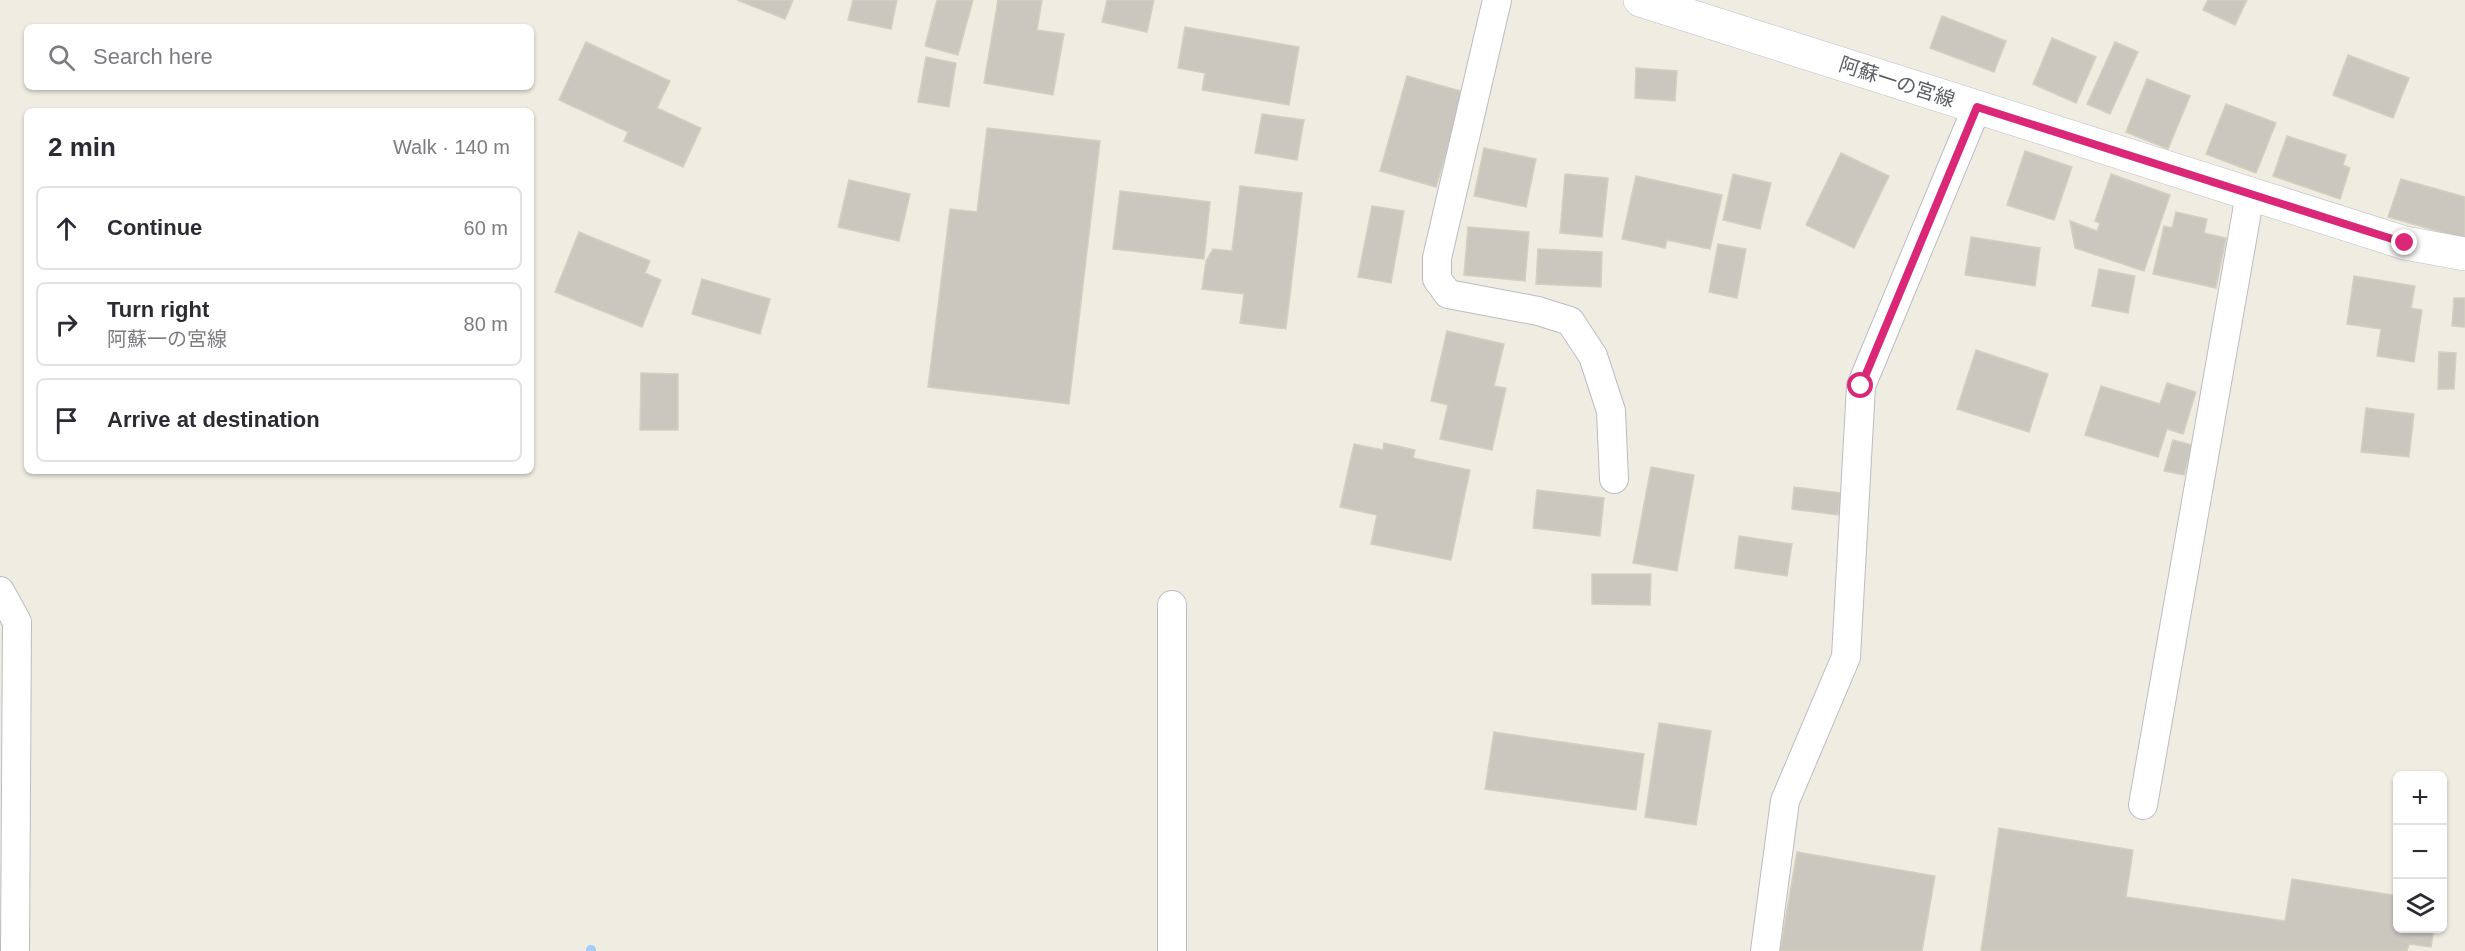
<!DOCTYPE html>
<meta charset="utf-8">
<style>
:root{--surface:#fff;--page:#f2f2f3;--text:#2b2b33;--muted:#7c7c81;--line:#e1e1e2}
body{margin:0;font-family:Helvetica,"Noto Sans JP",sans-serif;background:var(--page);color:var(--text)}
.controls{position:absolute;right:18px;bottom:18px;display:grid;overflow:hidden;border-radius:9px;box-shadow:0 2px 4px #0004}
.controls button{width:54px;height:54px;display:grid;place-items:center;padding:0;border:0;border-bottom:2px solid var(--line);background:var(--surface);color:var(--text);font:30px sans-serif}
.stop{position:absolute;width:18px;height:18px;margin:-14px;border:4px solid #db2777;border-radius:50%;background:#fff}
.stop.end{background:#db2777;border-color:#fff;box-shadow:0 2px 6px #0008}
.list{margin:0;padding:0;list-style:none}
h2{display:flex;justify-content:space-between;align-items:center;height:78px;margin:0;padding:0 24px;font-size:26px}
h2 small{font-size:20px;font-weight:400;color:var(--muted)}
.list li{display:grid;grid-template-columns:39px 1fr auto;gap:18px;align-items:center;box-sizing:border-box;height:84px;margin:0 12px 12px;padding:0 12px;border:2px solid var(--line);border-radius:9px}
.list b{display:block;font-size:22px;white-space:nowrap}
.list p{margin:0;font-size:20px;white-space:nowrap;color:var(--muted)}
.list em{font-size:20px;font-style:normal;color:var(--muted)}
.icon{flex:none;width:33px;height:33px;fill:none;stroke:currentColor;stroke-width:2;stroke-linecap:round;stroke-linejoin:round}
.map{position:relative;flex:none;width:2465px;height:951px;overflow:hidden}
.search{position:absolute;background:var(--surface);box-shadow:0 2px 4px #0004;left:24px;top:24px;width:510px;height:66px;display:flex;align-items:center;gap:15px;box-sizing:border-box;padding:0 21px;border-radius:9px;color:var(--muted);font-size:22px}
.panel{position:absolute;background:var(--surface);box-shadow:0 2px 4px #0004;left:24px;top:108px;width:510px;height:366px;border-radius:9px}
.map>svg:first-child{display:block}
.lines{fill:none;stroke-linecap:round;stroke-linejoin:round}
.stream{stroke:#a2cdff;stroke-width:10}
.building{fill:#cac7bf;stroke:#d4d0c0;stroke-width:1.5}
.minor-casing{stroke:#babcc2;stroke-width:30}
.secondary-casing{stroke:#bbbec5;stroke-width:34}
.minor{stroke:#fff;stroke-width:28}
.secondary{stroke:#fff;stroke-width:33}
.route{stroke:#db2777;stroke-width:8}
.labels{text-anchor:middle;stroke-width:4.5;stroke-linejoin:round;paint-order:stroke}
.street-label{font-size:20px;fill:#5a5e64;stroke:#fff}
</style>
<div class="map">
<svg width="2465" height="951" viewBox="0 0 2465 951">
<rect width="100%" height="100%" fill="#efede2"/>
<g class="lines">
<path class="stream" d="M591,951V950"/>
</g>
<path class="building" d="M737,0H793L785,19Z
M853,0H897L891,29L848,20Z
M937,0H973L958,55L925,46Z
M998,0H1042L1037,30L1064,34L1053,95L984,83Z
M1107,0H1154L1147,32L1102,22Z
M2208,0H2247L2235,25L2203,10Z
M1942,16L2006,41L1994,72L1930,48Z
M1185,27L1299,47L1289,105L1202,90L1205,73L1178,68Z
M2052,38L2096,57L2076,103L2033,84Z
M586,42L670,81L657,108L701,128L683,167L624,141L628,132L559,100Z
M2115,42L2138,52L2110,114L2087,104Z
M2348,55L2409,78L2393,118L2333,95Z
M926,57L956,63L949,107L918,102Z
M1636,68L1677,71L1675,101L1635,98Z
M1407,76L1464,92L1436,187L1380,171Z
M2147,79L2190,96L2168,149L2126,132Z
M2226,104L2276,123L2256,173L2206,154Z
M1262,114L1304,120L1297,160L1255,153Z
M987,128L1100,141L1069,404L928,387L950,209L977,212Z
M2287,136L2346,155L2343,165L2350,168L2340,199L2273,176Z
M1484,148L1536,159L1526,207L1474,196Z
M2025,151L2072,167L2054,220L2007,205Z
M1841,153L1889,176L1854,248L1806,225Z
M1565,174L1608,178L1602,237L1560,233Z
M1733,174L1771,183L1760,229L1723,220Z
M2111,174L2170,195L2144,271L2075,248L2070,221L2097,231L2100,223L2095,221Z
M1636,176L1722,195L1710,249L1667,240L1665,248L1622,239Z
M2401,179L2465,197V239L2388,217Z
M849,180L910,194L899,241L838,227Z
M1240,186L1302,193L1286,329L1240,323L1244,294L1202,289L1206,261L1213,249L1232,251Z
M1120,191L1210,202L1204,259L1113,249Z
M1372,206L1404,211L1391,283L1358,277Z
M2176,212L2207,219L2204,233L2226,238L2216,288L2153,274L2164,226L2172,228Z
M1468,227L1529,232L1525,281L1464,275Z
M579,232L650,261L645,273L661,280L642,327L555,292Z
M1971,237L2040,248L2035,286L1965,275Z
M1718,244L1746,249L1737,298L1709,292Z
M1538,249L1602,252L1601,287L1536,284Z
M2099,269L2135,276L2128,313L2092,306Z
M2354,276L2415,286L2411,308L2422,310L2414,362L2377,356L2381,329L2347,324Z
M702,279L770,299L760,334L692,314Z
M2454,298H2465V327L2452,326Z
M1447,331L1504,344L1494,386L1506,388L1492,450L1440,439L1448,405L1431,401Z
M1976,350L2048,374L2029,432L1957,409Z
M2439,352L2456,353L2454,389H2438Z
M641,373L678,374V430H640Z
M2167,383L2196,392L2183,434L2167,429L2158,457L2085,435L2101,386L2160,404Z
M2366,408L2414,414L2409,457L2361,452Z
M2173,440L2192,445L2184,475L2164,471Z
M1384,443L1415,450L1413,458L1470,470L1451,560L1371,544L1377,515L1340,507L1354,444L1383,450Z
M1651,467L1694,475L1677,571L1633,563Z
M1794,487L1841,493L1838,515L1792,509Z
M1537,490L1604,498L1600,536L1533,528Z
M1739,536L1792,544L1787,576L1735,568Z
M1592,574H1651L1650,605L1592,604Z
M1659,723L1711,731L1696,825L1645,817Z
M1494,732L1644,754L1636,810L1485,789Z
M1999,828L2133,850L2126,897L2285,921L2292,879L2398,896V928H2434L2431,947L2409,944L2407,951H1981Z
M1797,852L1935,876L1922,951H1780Z"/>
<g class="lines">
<g class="minor-casing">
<path id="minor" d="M1497,0L1437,258V279L1448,294L1538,311L1570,321L1593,356L1611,411L1614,479
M0,591L17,622L15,951
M1172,605V951
M2143,805L2250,194
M1765,951L1785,801L1846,657L1861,386L1977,107"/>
</g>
<g class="secondary-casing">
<path id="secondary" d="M1640,0L2405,243L2465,254"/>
</g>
<use href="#minor" class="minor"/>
<use href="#secondary" class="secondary"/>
</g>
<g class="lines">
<path class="route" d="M1861,386L1977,107L2405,243"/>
</g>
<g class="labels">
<g class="street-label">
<text transform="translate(1897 82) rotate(18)" y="7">阿蘇一の宮線</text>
</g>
</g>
</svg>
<div class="controls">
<button>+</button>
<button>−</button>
<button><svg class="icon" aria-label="layers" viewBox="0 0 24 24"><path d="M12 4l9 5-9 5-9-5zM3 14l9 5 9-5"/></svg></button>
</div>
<div class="stop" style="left:1861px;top:386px"></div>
<div class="stop end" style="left:2405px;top:243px"></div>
<div class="search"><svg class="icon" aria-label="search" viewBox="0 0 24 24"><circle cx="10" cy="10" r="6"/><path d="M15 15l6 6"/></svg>Search here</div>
<section class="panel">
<h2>2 min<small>Walk · 140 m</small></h2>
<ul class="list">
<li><svg class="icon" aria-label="ahead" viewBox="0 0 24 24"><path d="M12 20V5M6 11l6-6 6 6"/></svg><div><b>Continue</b></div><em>60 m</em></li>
<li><svg class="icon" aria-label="right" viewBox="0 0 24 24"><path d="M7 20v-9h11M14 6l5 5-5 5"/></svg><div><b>Turn right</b><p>阿蘇一の宮線</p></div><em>80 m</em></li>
<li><svg class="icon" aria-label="arrive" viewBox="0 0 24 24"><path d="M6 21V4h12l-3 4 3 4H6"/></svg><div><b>Arrive at destination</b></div></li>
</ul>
</section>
</div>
